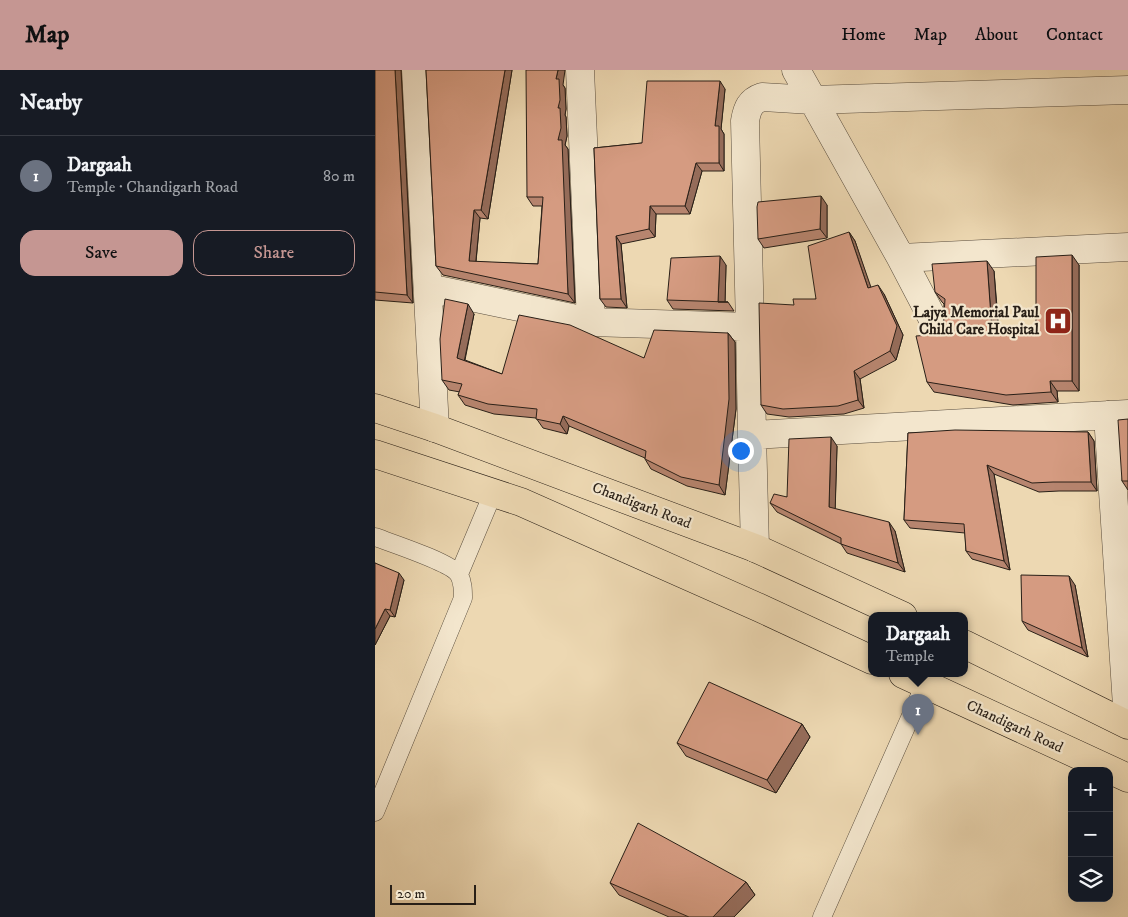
<!DOCTYPE html>
<meta charset="utf-8">
<style>
:root{--surface:#171b24;--page:#20242c;--text:#f1f3f6;--muted:#9ea1a6;--line:#363941;--accent:#c59692}
body{margin:0;font-family:"IM FELL DW Pica",serif;background:var(--page);color:var(--text)}
.controls{position:absolute;right:15px;bottom:15px;display:grid;overflow:hidden;border-radius:10px;box-shadow:0 5px 20px #0002}
.controls button{width:45px;height:45px;display:grid;place-items:center;padding:0;border:0;border-bottom:1px solid var(--line);background:var(--surface);color:var(--text);font:25px sans-serif}
.scale{position:absolute;left:15px;bottom:12px;width:86px;box-sizing:border-box;padding-left:5px;border:2px solid #281f17;border-top:0;font-size:14px;line-height:18px;white-space:nowrap;color:#281f17;-webkit-text-stroke:4px #f3e6cd;paint-order:stroke}
.you{position:absolute;left:365px;top:380px;width:18px;height:18px;margin:-12px;border:4px solid #fff;border-radius:50%;background:#1a73e8;box-shadow:0 0 0 8px #1a73e833}
.badge{display:grid;place-items:center;width:32px;height:32px;border-radius:50%;background:var(--accent);color:#fff;font-size:16px;font-weight:700}
.pin{position:absolute;translate:-50% -41px;filter:drop-shadow(0 1px 2px #0008)}
.pin::after{content:'';position:absolute;top:26px;width:18px;height:15px;background:inherit;clip-path:polygon(0 0,100% 0,50% 100%)}
.popup{position:absolute;left:493px;top:542px;width:100px;height:65px;box-sizing:border-box;display:grid;place-content:center;border-radius:10px;background:var(--surface);filter:drop-shadow(0 1px 4px #0005);font-size:16px;white-space:nowrap;color:var(--muted)}
.popup b{font-size:19px;color:var(--text)}
.popup::after{content:'';position:absolute;left:50%;top:100%;margin-left:-10px;border:10px solid transparent;border-top-color:var(--surface)}
.list{margin:0;padding:0;list-style:none}
h2{display:flex;justify-content:space-between;align-items:center;height:65px;margin:0;padding:0 20px;font-size:21px}
h2 small{font-size:16px;font-weight:400;color:var(--muted)}
.list li{display:grid;grid-template-columns:32px 1fr auto;gap:15px;align-items:center;box-sizing:border-box;height:80px;padding:0 20px;border-top:1px solid var(--line)}
.list b{display:block;font-size:19px;white-space:nowrap}
.list p{margin:0;font-size:16px;white-space:nowrap;color:var(--muted)}
.list em{font-size:16px;font-style:normal;color:var(--muted)}
.actions{display:flex;gap:10px;padding:15px 20px}
.actions a{flex:1;padding:11px 0;border:1px solid var(--accent);border-radius:15px;text-align:center;font-size:18px;color:var(--accent)}
.actions .main{background:var(--accent);color:#111}
.icon{flex:none;width:28px;height:28px;fill:none;stroke:currentColor;stroke-width:2;stroke-linecap:round;stroke-linejoin:round}
.map{position:relative;flex:none;width:753px;height:847px;overflow:hidden}
header{display:flex;align-items:center;gap:30px;box-sizing:border-box;height:70px;padding:0 25px;background:var(--accent);color:#111}
header strong{font-size:24px}
nav{display:flex;gap:28px;margin-inline-start:auto;font-size:18px}
main{display:flex}
aside{flex:1;background:var(--surface)}
.map>svg:first-child{display:block}
.lines{fill:none;stroke-linecap:round;stroke-linejoin:round}
.lane-casing{stroke:#594d3e;stroke-width:19}
.street-casing{stroke:#594d3e;stroke-width:29}
.primary-casing{stroke:#281f17;stroke-width:29}
.lane{stroke:#f3e6cd;stroke-width:18}
.street{stroke:#f3e6cd;stroke-width:28}
.primary{stroke:#edd8b2;stroke-width:28}
.wall{fill:#b7856f;stroke:#281f17}
.shaded-wall{fill:#956c5a;stroke:#281f17}
.building{fill:#d59b81;stroke:#281f17}
.labels{text-anchor:middle;stroke-width:4.5;stroke-linejoin:round;paint-order:stroke}
.poi-label{font-size:15px;font-weight:bold;fill:#281f17;stroke:#f3e6cd;text-anchor:end}
.street-label{font-size:15px;fill:#281f17;stroke:#f3e6cd}
</style>
<header>
<strong>Map</strong>
<nav><a>Home</a><a>Map</a><a>About</a><a>Contact</a></nav>
</header>
<main>
<aside>
<h2>Nearby<small></small></h2>
<ul class="list">
<li><span class="badge" style="background:#6b7280">1</span><div><b>Dargaah</b><p>Temple · Chandigarh Road</p></div><em>80 m</em></li>
</ul>
<div class="actions"><a class="main">Save</a><a>Share</a></div>
</aside>
<div class="map">
<svg width="753" height="847" viewBox="0 0 753 847">
<rect width="100%" height="100%" fill="#edd8b2"/>
<filter id="stains"><feTurbulence type="fractalNoise" baseFrequency=".004" numOctaves="4"/><feColorMatrix values="0 0 0 0 .2 0 0 0 0 .09 0 0 0 0 .02 0 0 0 .5 -.17"/></filter>
<radialGradient id="worn" r=".72"><stop offset=".6" stop-color="#630" stop-opacity="0"/><stop offset="1" stop-color="#630" stop-opacity=".3"/></radialGradient>
<g class="lines">
<g class="lane-casing">
<path id="lane" d="M0,467C16,473 77,493 84,505C88,512 88,520 88,528L0,742
M84,504L118,423
M447,847L554,605"/>
</g>
<g class="street-casing">
<path id="street" d="M41,0L60,358
M205,0L216,252
M421,0L526,188L560,253
M526,188L753,177
M53,218L216,252L375,257L370,51C372,39 375,31 387,27L437,30L753,20
M375,257L377,365L753,344
M733,345L753,651
M377,365L380,478"/>
</g>
<g class="primary-casing">
<path id="primary" d="M0,338L60,358L380,478L528,546
M0,384L146,432L385,538L497,590
M589,574L753,655
M528,604L753,708"/>
</g>
<use href="#lane" class="lane"/>
<use href="#street" class="street"/>
<use href="#primary" class="primary"/>
</g>
<path class="wall" d="M0,0H26L38,233L0,230Z
M51,0H137L113,149L105,148L101,192L163,194L167,136H158L152,127L188,15L190,18L191,39L190,45L191,47L192,66L190,75L193,79L200,233L68,205L61,196Z
M350,19L346,59L349,64V101H327L315,144H281L280,167L246,174L252,238L231,237L225,229L219,78L267,73Z
M452,135V168L389,178L383,169Z
M474,162L480,171L495,217L509,224L528,265L521,290L485,309L489,338L469,344L414,347L392,344L386,335L419,235L441,229Z
M351,195L350,232H353L359,241L298,239L292,230Z
M704,195V321H682L683,332L638,335L559,322L552,312L568,264L569,234L567,232L560,222L619,201L624,261L661,260Z
M99,244L90,290L127,304L269,288L353,263L360,272L361,339L350,425L312,416L276,399L270,389V388L194,356L192,364L168,358L161,348L119,344L90,335L83,325L85,322L74,320L67,310Z
M753,349V420L747,411Z
M713,362L719,371L722,421H684L664,422L619,404L635,500L597,489L591,481L590,463L535,458L529,450L533,363Z
M462,376L460,439L520,461L530,502L472,483L466,474L402,442L395,433L412,427Z
M0,493L29,510L20,547L15,546L0,575Z
M700,515L713,587L653,560L647,551Z
M427,654L435,667L401,723L311,686L302,673Z
M371,812L380,825L359,847H294L244,825L235,813Z"/>
<path class="shaded-wall" d="M20,0H26L38,233L32,225Z
M130,0H137L113,149L106,140Z
M183,0H190L188,15L190,18L191,39L190,45L191,47L192,66L190,75L193,79L200,233L193,224L183,70V38L181,9Z
M345,11L350,19L346,59L349,64V101L344,93L340,56Z
M321,93L327,101L315,144L310,136Z
M446,126L452,135V168L445,159Z
M275,136L281,144L280,167L274,159Z
M99,140L105,148L100,200L94,191Z
M474,162L480,171L499,226L493,218Z
M241,166L246,174L252,238L246,229Z
M697,185L704,195V321L697,311Z
M345,186L351,195L350,232H343Z
M612,191L619,201L624,271L617,261Z
M503,215L509,224L528,265L521,290L515,281Z
M93,234L99,244L88,297L82,288Z
M353,263L360,272L361,339L350,425L344,415Z
M479,301L485,309L489,338L483,330Z
M675,311L682,321L683,332L676,322Z
M188,346L194,356L192,364L185,354Z
M713,362L719,371L722,421L716,412Z
M456,367L462,376L460,446L454,437Z
M612,395L619,404L635,500L629,491Z
M514,452L520,461L530,502L523,493Z
M24,503L29,510L20,547L15,540Z
M694,506L700,515L713,587L707,578Z
M10,539L15,546L0,575V559Z
M427,654L435,667L401,723L392,710Z
M371,812L380,825L359,847H338Z"/>
<path class="building" d="M0,0H20L32,225L0,222Z
M51,0H130L106,140H99L94,191L163,194L168,127H152L151,0H183L181,9H184L185,30L183,38H185L186,58L183,70H187L193,224L61,196Z
M272,11H345L340,56H344V93H321L310,136H275L274,159L241,166L246,229H225L219,78L267,73Z
M446,126L445,159L383,169L382,137L383,132Z
M474,162L493,218L503,215L522,256L515,281L479,301L483,330L463,336L408,339L386,335L384,233L419,235L418,229H441L433,176Z
M697,185V311H675L676,322L631,325L552,312L541,266L568,264L570,229L560,222L557,194L612,191L617,261L661,260V187Z
M345,186L343,232H353L292,230L296,188Z
M70,229L93,234L82,288L127,304L144,245L195,255L269,288L279,260L353,263L354,329L344,415L306,407L270,389L271,381L188,346L185,354L161,349L162,339L113,334L83,325L87,314L67,310L65,269Z
M753,349V411H747L743,350Z
M580,360L713,362L716,412H678L657,413L612,395L629,491L591,481L589,454L529,450L533,363Z
M456,367L454,437L514,452L523,493L466,474V468L395,433L399,424L412,427L414,369Z
M0,493L24,503L15,540L10,539L0,559Z
M646,505L694,506L707,578L647,551Z
M334,612L427,654L392,710L302,673Z
M263,753L371,812L338,847H314L235,813Z"/>
<defs>
<g id="hospital-square" transform="scale(1.4375)"><rect x="-9" y="-9" width="18" height="18" rx="4" fill="#8f2418" stroke="#f3e6cd"/><path d="M-5-5h3v3.5h4V-5h3V5h-3V1.5h-4V5h-3Z" fill="#fff"/></g>
</defs>
<g fill-rule="evenodd">
<use href="#hospital-square" x="683" y="251"/>
</g>
<g class="labels">
<g class="poi-label">
<text x="664" y="247">Lajya Memorial Paul<tspan x="664" dy="17">Child Care Hospital</tspan></text>
</g>
<g class="street-label">
<text transform="translate(267 435) rotate(21)" y="5">Chandigarh Road</text>
<text transform="translate(640 656) rotate(25)" y="5">Chandigarh Road</text>
</g>
</g>
<rect width="100%" height="100%" filter="url(#stains)"/>
<rect width="100%" height="100%" fill="url(#worn)"/>
</svg>
<div class="controls">
<button>+</button>
<button>−</button>
<button><svg class="icon" aria-label="layers" viewBox="0 0 24 24"><path d="M12 4l9 5-9 5-9-5zM3 14l9 5 9-5"/></svg></button>
</div>
<div class="scale">20 m</div>
<div class="you"></div>
<div class="pin badge" style="left:543px;top:665px;background:#6b7280">1</div>
<div class="popup"><b>Dargaah</b>Temple</div>
</div>
</main>
